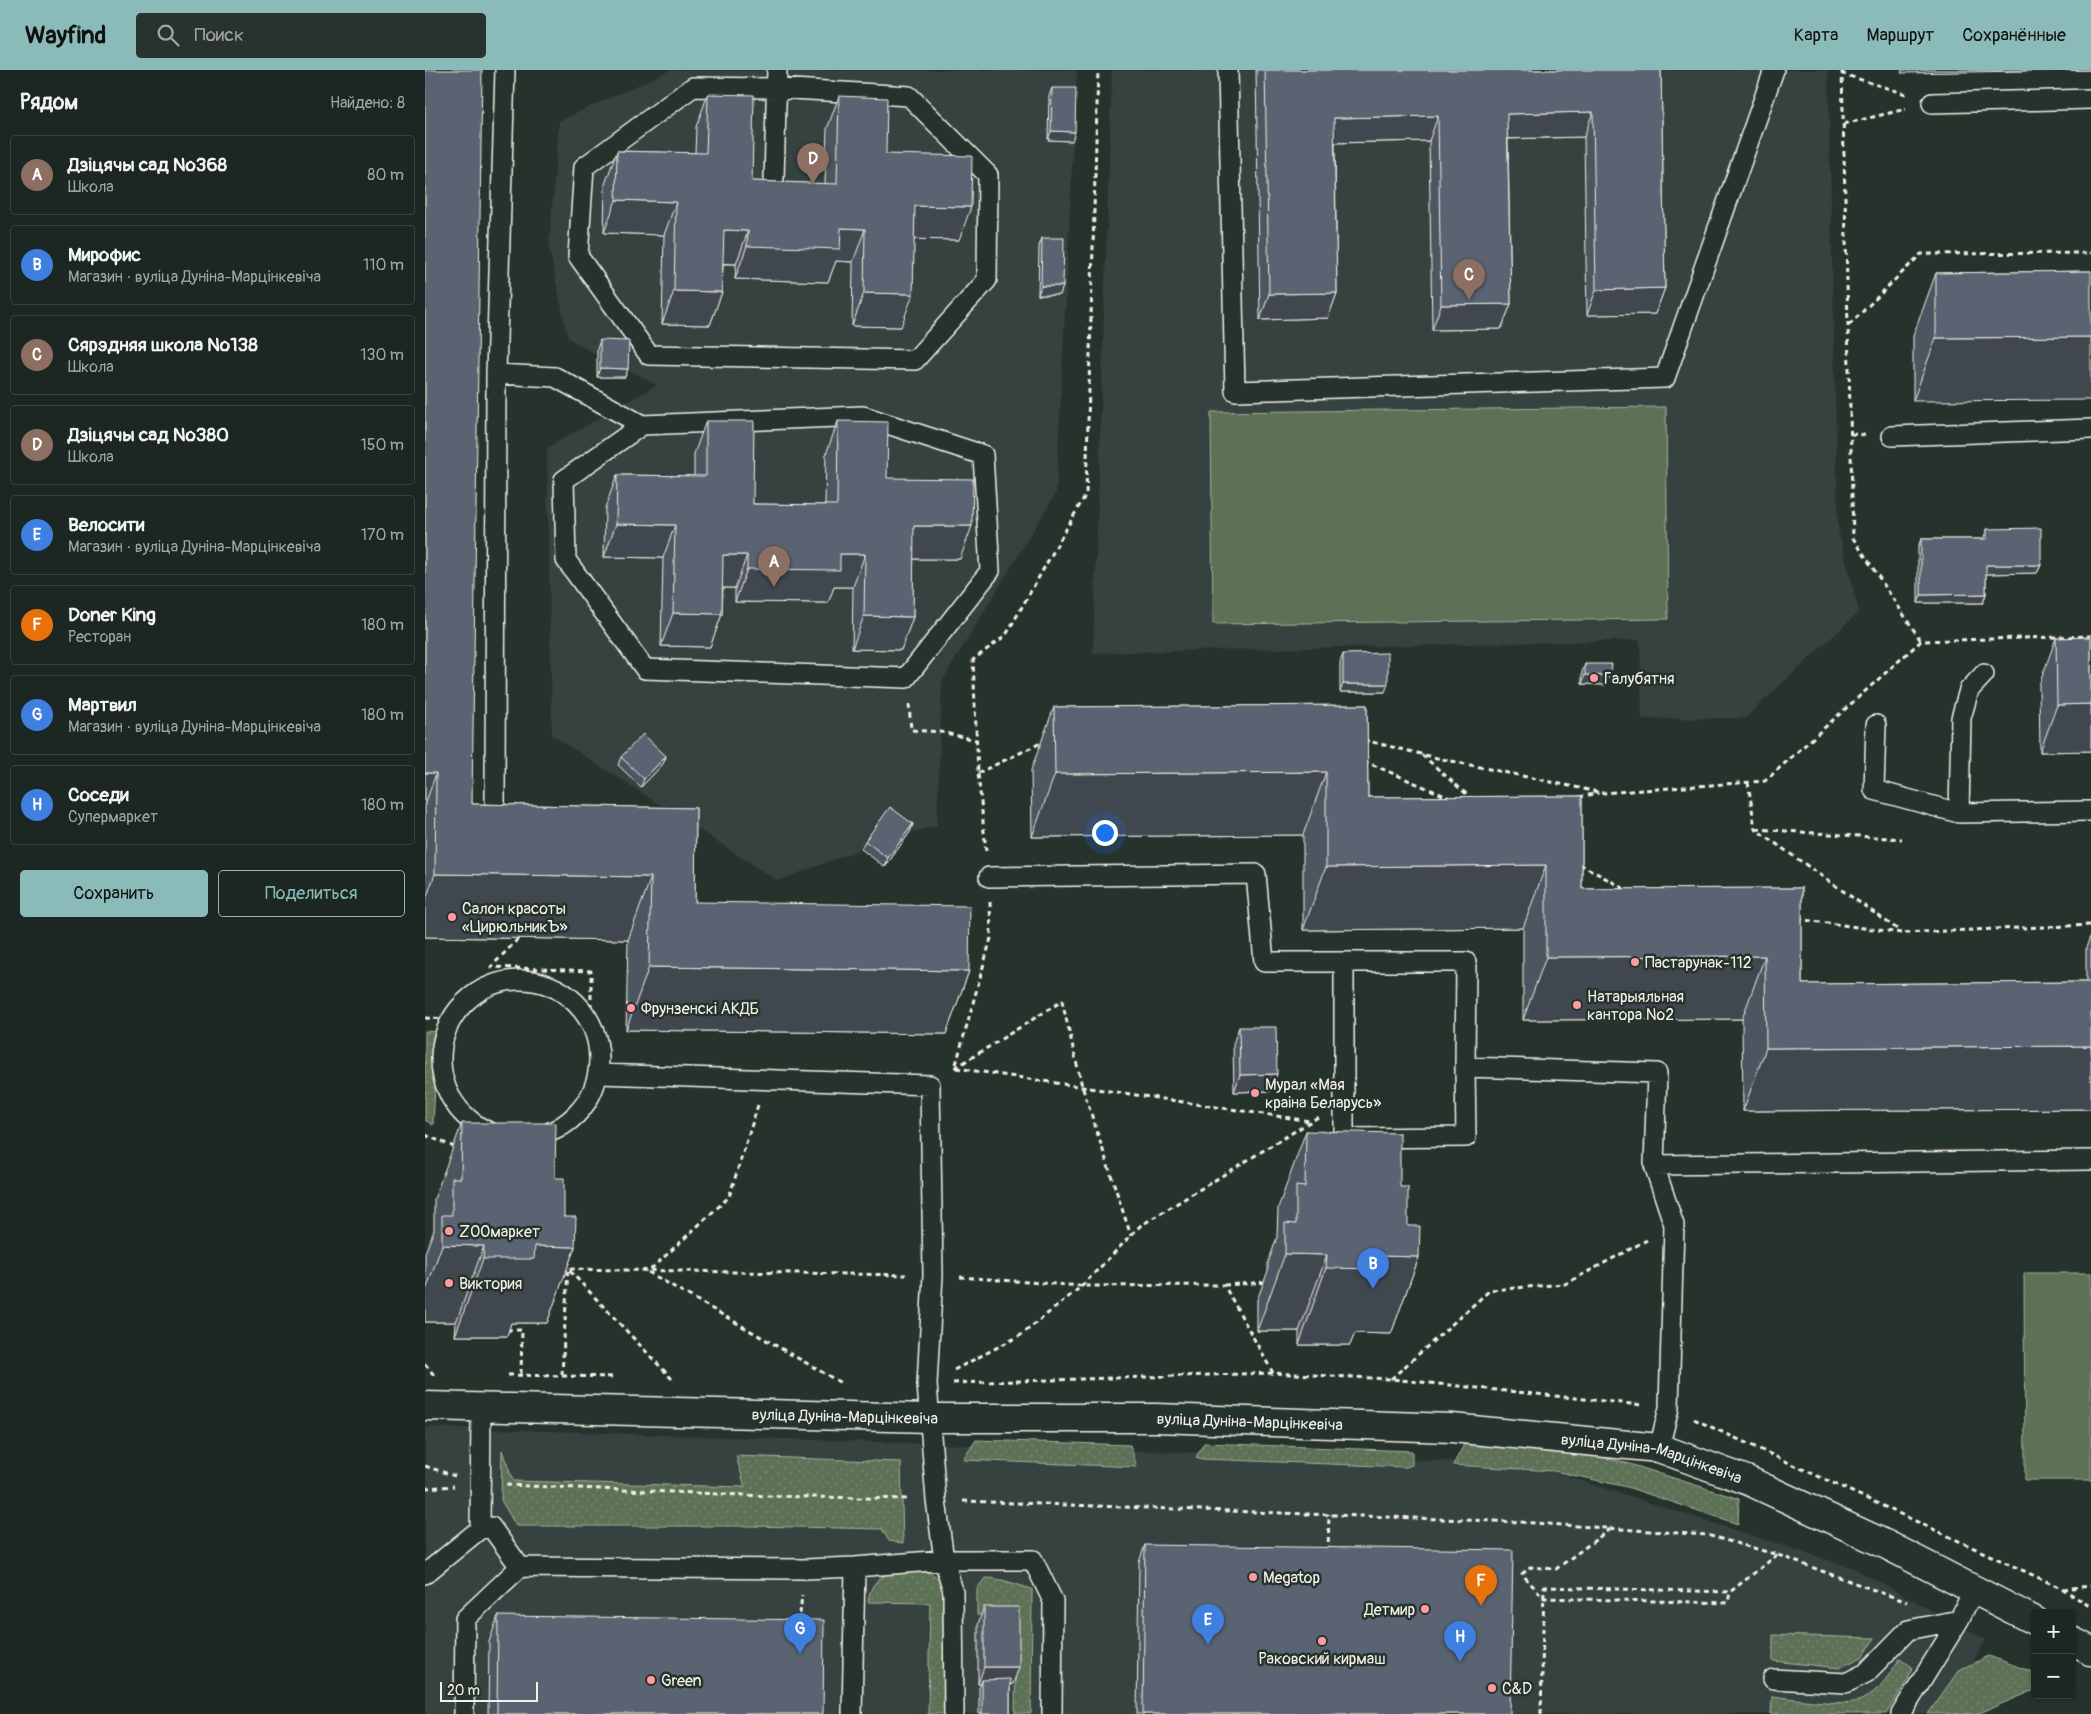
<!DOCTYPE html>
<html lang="ru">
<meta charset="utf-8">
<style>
:root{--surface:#1c2622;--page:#29322f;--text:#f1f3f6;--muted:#a0a5a5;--line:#3a4340;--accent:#8bbbb9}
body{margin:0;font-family:Pangolin,sans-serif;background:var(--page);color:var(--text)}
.controls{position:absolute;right:15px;bottom:15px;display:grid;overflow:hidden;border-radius:5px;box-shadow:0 1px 4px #0004}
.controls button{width:45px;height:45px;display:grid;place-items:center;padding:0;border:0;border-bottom:1px solid var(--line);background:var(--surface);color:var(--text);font:25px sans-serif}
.scale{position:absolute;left:15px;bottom:12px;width:98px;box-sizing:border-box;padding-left:5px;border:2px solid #f4f1e8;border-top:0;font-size:14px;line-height:18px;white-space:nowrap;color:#f4f1e8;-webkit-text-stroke:4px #26332d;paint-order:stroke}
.you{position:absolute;left:679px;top:762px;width:18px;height:18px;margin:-12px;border:4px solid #fff;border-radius:50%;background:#1a73e8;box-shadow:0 0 0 8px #1a73e833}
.badge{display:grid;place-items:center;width:32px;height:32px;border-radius:50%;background:var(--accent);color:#fff;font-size:16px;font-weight:700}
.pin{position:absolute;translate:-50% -41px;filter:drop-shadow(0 1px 2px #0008)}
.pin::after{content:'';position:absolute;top:26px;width:18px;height:15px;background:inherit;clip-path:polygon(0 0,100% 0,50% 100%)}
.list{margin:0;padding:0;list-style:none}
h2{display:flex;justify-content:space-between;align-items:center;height:65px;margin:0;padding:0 20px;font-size:21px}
h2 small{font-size:16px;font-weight:400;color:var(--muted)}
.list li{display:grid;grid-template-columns:32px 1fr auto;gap:15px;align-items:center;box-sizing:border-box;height:80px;margin:0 10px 10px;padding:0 10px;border:1px solid var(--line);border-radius:5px}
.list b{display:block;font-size:19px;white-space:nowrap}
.list p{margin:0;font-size:16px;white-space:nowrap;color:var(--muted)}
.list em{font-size:16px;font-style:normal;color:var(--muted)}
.actions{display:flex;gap:10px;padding:15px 20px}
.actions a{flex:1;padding:11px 0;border:1px solid var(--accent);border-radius:5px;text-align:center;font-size:18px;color:var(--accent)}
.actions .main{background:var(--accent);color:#111}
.icon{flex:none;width:28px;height:28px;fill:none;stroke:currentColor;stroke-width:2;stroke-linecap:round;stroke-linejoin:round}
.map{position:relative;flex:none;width:1666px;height:1644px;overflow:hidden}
header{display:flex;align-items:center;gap:30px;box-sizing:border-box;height:70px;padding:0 25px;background:var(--accent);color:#111}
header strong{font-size:24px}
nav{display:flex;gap:28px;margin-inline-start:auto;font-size:18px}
.search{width:350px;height:45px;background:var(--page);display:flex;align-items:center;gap:12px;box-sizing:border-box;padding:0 18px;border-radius:5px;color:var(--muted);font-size:19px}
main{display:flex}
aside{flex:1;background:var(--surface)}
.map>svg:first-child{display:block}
.built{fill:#364241}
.grass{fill:url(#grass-dots);stroke:#a8b19e}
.pitch{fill:#5c7155;stroke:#a8b19e}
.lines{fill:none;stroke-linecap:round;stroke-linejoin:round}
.service-casing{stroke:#f4f1e8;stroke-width:22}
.tertiary-casing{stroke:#f4f1e8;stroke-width:31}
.path{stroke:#f4f1e8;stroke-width:3;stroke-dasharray:5 4;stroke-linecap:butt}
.service{stroke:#26332d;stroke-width:19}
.tertiary{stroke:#26332d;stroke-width:28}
.wall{fill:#4d5661;stroke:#f4f1e8}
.shaded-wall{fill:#3f464f;stroke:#f4f1e8}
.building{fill:#5a6471;stroke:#f4f1e8}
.poi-dot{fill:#ff9aa2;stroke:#26332d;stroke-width:2}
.labels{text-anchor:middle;stroke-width:5;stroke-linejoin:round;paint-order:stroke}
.poi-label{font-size:16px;fill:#f4f1e8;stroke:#26332d;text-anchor:start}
.street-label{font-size:16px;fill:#f4f1e8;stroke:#26332d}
</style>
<header>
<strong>Wayfind</strong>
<div class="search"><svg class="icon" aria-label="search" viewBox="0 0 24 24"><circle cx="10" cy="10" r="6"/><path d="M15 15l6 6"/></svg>Поиск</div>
<nav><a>Карта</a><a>Маршрут</a><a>Сохранённые</a></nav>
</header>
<main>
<aside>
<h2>Рядом<small>Найдено: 8</small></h2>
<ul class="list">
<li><span class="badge" style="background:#8d6e63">A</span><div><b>Дзіцячы сад №368</b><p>Школа</p></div><em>80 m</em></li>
<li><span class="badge" style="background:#3f7fe0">B</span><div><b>Мирофис</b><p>Магазин · вуліца Дуніна-Марцінкевіча</p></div><em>110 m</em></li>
<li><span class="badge" style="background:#8d6e63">C</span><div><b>Сярэдняя школа №138</b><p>Школа</p></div><em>130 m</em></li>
<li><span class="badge" style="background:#8d6e63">D</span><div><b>Дзіцячы сад №380</b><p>Школа</p></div><em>150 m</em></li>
<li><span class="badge" style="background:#3f7fe0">E</span><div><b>Велосити</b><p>Магазин · вуліца Дуніна-Марцінкевіча</p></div><em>170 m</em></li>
<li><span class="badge" style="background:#e8710a">F</span><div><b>Doner King</b><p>Ресторан</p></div><em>180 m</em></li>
<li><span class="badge" style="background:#3f7fe0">G</span><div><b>Мартвил</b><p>Магазин · вуліца Дуніна-Марцінкевіча</p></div><em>180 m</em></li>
<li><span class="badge" style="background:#3f7fe0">H</span><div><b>Соседи</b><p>Супермаркет</p></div><em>180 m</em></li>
</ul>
<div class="actions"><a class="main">Сохранить</a><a>Поделиться</a></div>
</aside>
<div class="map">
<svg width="1666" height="1644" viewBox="0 0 1666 1644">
<defs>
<pattern id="grass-dots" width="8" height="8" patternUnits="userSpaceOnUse" patternTransform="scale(1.25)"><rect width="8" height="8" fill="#5c7155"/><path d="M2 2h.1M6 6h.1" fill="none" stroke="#74866d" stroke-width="1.8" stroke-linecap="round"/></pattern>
</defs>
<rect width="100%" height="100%" fill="#26332d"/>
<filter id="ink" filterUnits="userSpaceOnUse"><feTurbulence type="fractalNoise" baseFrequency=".02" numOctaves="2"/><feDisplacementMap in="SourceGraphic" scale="10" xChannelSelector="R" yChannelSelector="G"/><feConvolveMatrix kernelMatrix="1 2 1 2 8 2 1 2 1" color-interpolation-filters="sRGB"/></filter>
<g filter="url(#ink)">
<path class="built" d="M246,0H652L631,423L517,611L512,756L485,762L460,797L436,779L353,811L127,665L122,378L232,315L201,298L200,307H172V285L143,268L124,178L134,51Z
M687,0H1403L1413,459L1434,542L1320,648L1217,649L1215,570L668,583Z
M0,1357L1104,1394L1428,1498L1561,1570L1515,1644H0Z"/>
<path class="grass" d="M0,961L13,962L8,1055L0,1050Z
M551,1370L705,1375L712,1397L538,1390Z
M1041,1371L1159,1383L1205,1394L1314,1429L1313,1454L1202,1417L1129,1401L1028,1395Z
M779,1373L987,1381V1395L981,1397L777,1389L771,1387Z
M77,1380L88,1411L320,1417L311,1386L476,1392L478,1473L464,1471L457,1459L326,1456H91L76,1430Z
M492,1500C509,1503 514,1506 521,1521L522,1644H503L505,1533L443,1532C447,1502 467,1502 492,1500Z
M560,1508C577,1508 591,1515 607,1519L606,1644H590L591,1548L552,1545V1519Z
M1348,1565L1450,1568L1437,1587L1414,1598L1348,1591Z
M1564,1586L1610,1603V1620L1552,1644H1503L1534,1600Z
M1475,1588L1487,1597L1483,1609L1461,1644H1346L1347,1626C1365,1628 1421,1637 1436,1630C1454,1622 1465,1604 1475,1588Z"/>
<path class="pitch" d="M1241,337L1243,549L788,554L786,342Z
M1599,1203H1666V1410H1600Z"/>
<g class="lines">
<g class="service-casing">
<path id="service" d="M803,0L810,321L1240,308L1349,0
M268,17L351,18L484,26L563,105L562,210L490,290L224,285L153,186L159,97Z
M1507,33L1666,29
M349,109L352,0
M71,304L130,307L217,355L438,346L558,385L565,501L481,608L220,599L141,490L139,410L217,355
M1467,366L1666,359
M1451,655L1449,720L1534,743L1666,741
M1534,743L1536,648L1544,620L1559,604
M70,746L71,304L80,0
M564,807L831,804L839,892H1041L1040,997L1232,1003L1229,1095L1249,1155L1244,1338L1234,1378
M919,893V1068L1041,1067L1040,997
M16 989a79 79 0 1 1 158 0a79 79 0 1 1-158 0Z
M174,1004L505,1015L508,1205L502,1314L511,1430L519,1490L528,1521L529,1644
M1229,1095L1666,1090
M55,1459L56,1338
M0,1504L55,1459L66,1457L95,1497
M1348,1609L1421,1613L1441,1603L1483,1560L1534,1550
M39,1644L40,1549L95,1497L380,1499L430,1497L519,1490H608L628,1531L627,1644
M427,1644L430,1497
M1476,1644L1534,1550L1548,1521"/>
</g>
<g class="tertiary-casing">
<g id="tertiary">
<path id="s1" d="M0,1336L505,1348H731L1027,1358L1234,1378L1324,1411L1462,1475L1610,1551"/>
<path d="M1647,1571L1666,1581"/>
</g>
</g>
<path class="path" d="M1417,0L1428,468L1496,571
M1418,2V4L1484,25
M1419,54L1481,39
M1424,255L1496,184L1666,183
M1426,364L1443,365
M484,634L486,660L516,662L551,670
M939,670L1012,688L1178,723L1340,711L1496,571L1666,566
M997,685L1047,729
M939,691L1025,728
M553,703L620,671
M1323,712L1330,759L1475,861
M1154,727L1174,723
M1331,759L1477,769
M561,781L553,703L548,590L581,565L661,424L673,0
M1155,794L1202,820
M565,832L566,868L530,998L637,931L657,1016L706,1166
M1373,849L1476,863L1666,855
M93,869L66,897L166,901V979
M0,948L26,949
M531,998L885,1051
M333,1035L304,1127L223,1202L416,1313
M0,1065L32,1078
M535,1207L657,1216L799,1215L848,1303
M799,1215L843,1212
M82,1260H97L96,1305
M0,1294L9,1305
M529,1300L596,1265L657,1216L715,1156L893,1047
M83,1305L189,1307
M137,1305L143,1198
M247,1309L143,1199L481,1205
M966,1309L1065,1220L1140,1214L1222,1170
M528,1313L848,1303L966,1309L1217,1335
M1269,1349L1638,1519L1666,1537
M0,1396L30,1406
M81,1415L342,1426L484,1429
M0,1418L29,1416
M538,1431L1095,1452L1282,1465L1353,1485L1482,1532
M1185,1459L1131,1499L1105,1497L1097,1504L1119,1528L1303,1533L1305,1522L1352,1485
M903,1481L904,1444
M1638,1519L1666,1516
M374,1553L377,1525
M1116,1644L1119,1517L1305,1522"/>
<use href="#service" class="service"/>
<use href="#tertiary" class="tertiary"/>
</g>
<path class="wall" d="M0,0L47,734L271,738L270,832L544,901L521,964L201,960L203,870L0,867Z
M831,0H1236L1240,218L1230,244L1162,245L1159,67L1083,69L1086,234L1076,259L1007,260L1004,71L910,73L912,223L903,248L835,250Z
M627,18L647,71L623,70L624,26Z
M283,24L327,111L400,114L402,59L414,26L461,84L534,170L489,169L476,257L427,256L428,192L411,191L403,212L310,209L311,194H298L297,222L285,255L237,254L239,165L179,163L180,114L192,81L270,83L271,57Z
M617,168L638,216L635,225H613L614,176Z
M1666,201L1488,331V266L1511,203Z
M175,270L203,299L200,307H172V279Z
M281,351L328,434L400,435L401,384L413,351L462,408L535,489H488V547L476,580L427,579L428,517H409L403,533L310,532V518H298L297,544L285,577L236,576L238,488L179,487L180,438L192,405L269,406V384Z
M1562,459L1616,495L1612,503L1561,504V524L1558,533H1493V477L1496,469H1558Z
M1666,567V681L1615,682L1614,615L1631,568Z
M918,584L960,622H915V592Z
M1160,594L1184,606L1180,615L1157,614V602Z
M942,635L943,727L1157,726V819L1377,818V914L1661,912V878L1666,864V1039L1318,1041L1317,949L1098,950V858L878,860V765L607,767L606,700L629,637Z
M241,686L238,694L216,717L193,695L196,687Z
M488,754L485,762L460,797L436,779L440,771Z
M814,957L846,1021L809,1022L808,974Z
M37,1053L130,1108L139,1147L150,1177L122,1253H86L82,1266H30L31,1252H0V1183L9,1160V1129Z
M881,1061L975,1117L983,1156L994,1187L966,1264L930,1263L925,1275H874V1261H832V1230L843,1201V1193L852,1167L853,1138Z
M720,1475L1085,1644H712L714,1492Z
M559,1537L588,1614H585V1644H554V1618L556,1614H553V1554Z
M73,1546L398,1644H63L64,1572Z"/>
<path class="shaded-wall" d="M1477,0H1666L1476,3Z
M1168,42L1159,67L1073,69L1082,44Z
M1013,46L1004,71L900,73L909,48Z
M626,61L650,62L647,71L623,70Z
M191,130L251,132L239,165L179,163Z
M490,136L546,137L534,170L478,169Z
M416,158L440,159L428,192L411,191L403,212L310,209L322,176Z
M299,160L323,161L311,194L287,193Z
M616,216H638L635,225H613Z
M1240,218L1230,244L1162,245L1171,220Z
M249,221L297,222L285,255L237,254Z
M439,223L488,224L476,257L427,256Z
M912,223L903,248L835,250L844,224Z
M1086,234L1076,259L1007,260L1016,235Z
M1666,267V330L1488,331L1511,268Z
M175,298L203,299L200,307H172Z
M191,454L250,455L238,488L179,487Z
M489,456H547L535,489H477Z
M415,484H440L428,517H409L403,533L310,532L322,499Z
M298,485H322L310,518H286Z
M1561,495H1616L1612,503L1558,504Z
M1561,524L1558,533H1493L1496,525Z
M248,543L297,544L285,577L236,576Z
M439,546L488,547L476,580L427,579Z
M1160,605L1184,606L1180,615L1157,614Z
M918,614H963L960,622H915Z
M1666,634V681L1615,682L1632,635Z
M241,686L238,694L216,717L219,709Z
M901,702L878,765L607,767L630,704Z
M0,703H11L0,735Z
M488,754L485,762L460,797L463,788Z
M1121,795L1098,858L878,860L901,797Z
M10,804L226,807L203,870L0,867V832Z
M1340,886L1317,949L1098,950L1121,887Z
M224,897L544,901L521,964L201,960Z
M1666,976V1039L1318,1041L1341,978Z
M852,1004L846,1021L809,1022L815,1005Z
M17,1175L59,1176L31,1252H0V1223Z
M110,1176L150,1177L122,1253H86L82,1266H30L58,1189Z
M860,1184L902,1185L874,1261H832Z
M954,1186L994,1187L966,1264L930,1263L925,1275H874L901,1198Z
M559,1597H594L588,1614H557V1610L556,1614H553Z"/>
<path class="building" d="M0,0H57L47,734L271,738L270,832L545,836L544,901L224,897L226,807L10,804L11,703H0Z
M840,0H1236L1240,218L1171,220L1168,42L1082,44L1086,234L1016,235L1013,46L909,48L912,223L844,224Z
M627,18H651L650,62L626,61Z
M283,24L329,25L327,111L412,114L414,26L462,28L461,84L547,86L546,137L490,136L488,224L439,223L440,159L416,158L415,179L322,176L323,161L299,160L297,222L249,221L251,132L191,130L192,81L281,83Z
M617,168H639L638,216H616Z
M1666,201V267L1511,268V203Z
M175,270L204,271L203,299L175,298Z
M281,351H329L328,434L412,435L413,351L463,352L462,408L548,409L547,456H489L488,547L439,546L440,484H415V500L322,499V485H298L297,544L248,543L250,455L191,454L192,405L281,406Z
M1616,458V495H1561V524L1496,525V469H1562V459Z
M1666,567V634L1632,635L1631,568Z
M963,583V614H918V584Z
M1160,594H1187L1184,606L1160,605Z
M942,635L943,727L1157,726V819L1377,818V914L1666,912V976L1341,978L1340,886L1121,887V795L901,797V702L630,704L629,637Z
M218,664L241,686L219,709L196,687Z
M465,737L488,754L463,788L440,771Z
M814,957H851L852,1004L815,1005Z
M37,1053H131L130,1108H139V1147H151L150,1177L110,1176L109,1189H58L59,1176L17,1175V1145H27V1108H36Z
M881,1061L975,1063V1117H983V1156H995L994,1187L954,1186L953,1199L901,1198L902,1185L860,1184V1153L871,1154V1116L880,1117Z
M720,1475L1088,1480L1085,1644H718Z
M559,1537H594V1597H559Z
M73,1546L399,1550L398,1644H72Z
M585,1609V1644H557V1610Z"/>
</g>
<g class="poi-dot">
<circle cx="1169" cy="608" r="5"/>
<circle cx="27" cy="847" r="5"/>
<circle cx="1210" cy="892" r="5"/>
<circle cx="1152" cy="935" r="5"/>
<circle cx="206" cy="938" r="5"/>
<circle cx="830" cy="1023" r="5"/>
<circle cx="24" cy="1161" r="5"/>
<circle cx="24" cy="1213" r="5"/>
<circle cx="828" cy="1507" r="5"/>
<circle cx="1000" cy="1539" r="5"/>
<circle cx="897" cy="1571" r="5"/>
<circle cx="226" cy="1610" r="5"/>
<circle cx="1067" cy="1618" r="5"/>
</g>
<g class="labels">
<g class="poi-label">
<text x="1179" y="614">Галубятня</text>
<text x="37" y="844">Салон красоты<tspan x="37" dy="18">«ЦирюльникЪ»</tspan></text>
<text x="1220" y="898">Пастарунак-112</text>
<text x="1162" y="932">Натарыяльная<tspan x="1162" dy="18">кантора №2</tspan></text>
<text x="216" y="944">Фрунзенскі АКДБ</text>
<text x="840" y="1020">Мурал «Мая<tspan x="840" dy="18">краіна Беларусь»</tspan></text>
<text x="34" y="1167">ZOOмаркет</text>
<text x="34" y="1219">Виктория</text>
<text x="838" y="1513">Megatop</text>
<text x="990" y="1545" text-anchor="end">Детмир</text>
<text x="897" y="1594" text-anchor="middle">Раковский кирмаш</text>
<text x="236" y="1616">Green</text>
<text x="1077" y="1624">C&amp;D</text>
</g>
<g class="street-label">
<text dy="6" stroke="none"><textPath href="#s1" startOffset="420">вуліца Дуніна-Марцінкевіча</textPath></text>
<text dy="6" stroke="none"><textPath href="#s1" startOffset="825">вуліца Дуніна-Марцінкевіча</textPath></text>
<text dy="6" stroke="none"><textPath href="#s1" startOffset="1230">вуліца Дуніна-Марцінкевіча</textPath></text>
</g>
</g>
</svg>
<div class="controls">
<button>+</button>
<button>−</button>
</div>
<div class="scale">20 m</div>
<div class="you"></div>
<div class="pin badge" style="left:349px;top:517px;background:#8d6e63">A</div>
<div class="pin badge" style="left:948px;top:1219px;background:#3f7fe0">B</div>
<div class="pin badge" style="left:1044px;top:230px;background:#8d6e63">C</div>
<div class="pin badge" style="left:388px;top:114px;background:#8d6e63">D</div>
<div class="pin badge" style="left:783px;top:1575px;background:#3f7fe0">E</div>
<div class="pin badge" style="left:1056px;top:1536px;background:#e8710a">F</div>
<div class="pin badge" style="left:375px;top:1584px;background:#3f7fe0">G</div>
<div class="pin badge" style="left:1035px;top:1592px;background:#3f7fe0">H</div>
</div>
</main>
